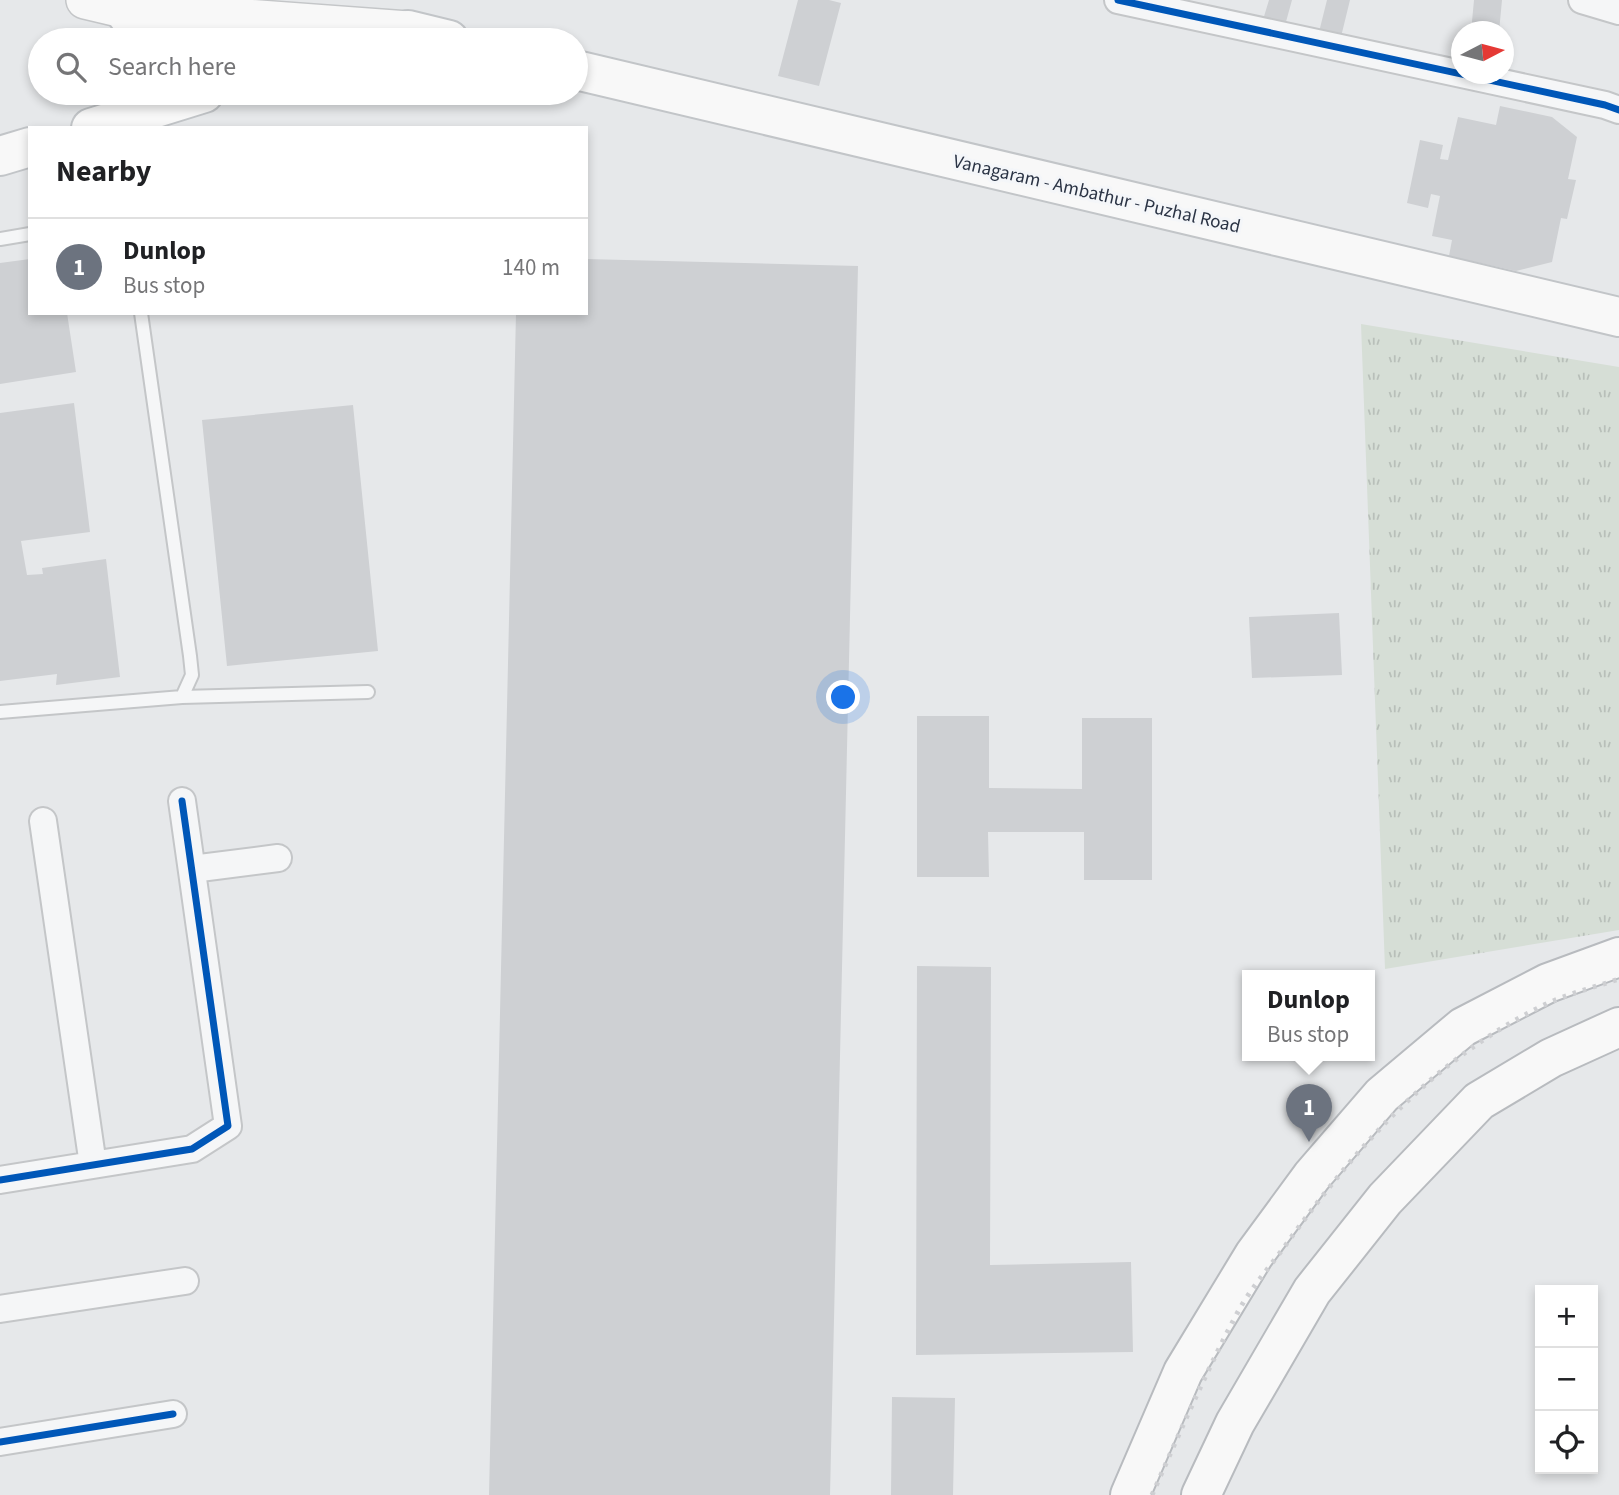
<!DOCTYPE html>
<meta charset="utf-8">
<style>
:root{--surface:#fff;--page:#f6f6f6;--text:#202124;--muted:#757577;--line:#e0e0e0;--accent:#6c737f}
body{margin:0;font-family:"Source Sans 3",sans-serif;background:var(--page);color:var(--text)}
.controls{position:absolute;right:21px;bottom:21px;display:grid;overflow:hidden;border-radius:0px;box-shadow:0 4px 10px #0003}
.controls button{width:63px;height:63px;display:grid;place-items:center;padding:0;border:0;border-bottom:2px solid var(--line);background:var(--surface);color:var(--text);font:35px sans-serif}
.compass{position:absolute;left:1451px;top:21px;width:63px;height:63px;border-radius:50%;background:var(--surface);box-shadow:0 4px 10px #0003;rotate:84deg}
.you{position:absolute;left:844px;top:698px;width:24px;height:24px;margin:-18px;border:5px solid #fff;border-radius:50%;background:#1a73e8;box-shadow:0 0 0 10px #1a73e833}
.badge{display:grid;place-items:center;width:46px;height:46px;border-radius:50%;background:var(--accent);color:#fff;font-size:23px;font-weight:700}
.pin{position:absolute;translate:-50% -58px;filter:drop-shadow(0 2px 4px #0008)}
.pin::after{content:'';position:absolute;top:37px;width:24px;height:21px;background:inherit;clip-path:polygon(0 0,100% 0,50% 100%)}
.popup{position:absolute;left:1242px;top:970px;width:133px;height:91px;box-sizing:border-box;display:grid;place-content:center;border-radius:0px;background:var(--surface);filter:drop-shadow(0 2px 5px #0005);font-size:23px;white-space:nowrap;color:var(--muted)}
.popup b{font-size:26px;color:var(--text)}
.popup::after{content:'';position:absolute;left:50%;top:100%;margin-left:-14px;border:14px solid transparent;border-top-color:var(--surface)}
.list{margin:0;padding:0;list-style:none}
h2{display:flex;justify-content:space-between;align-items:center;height:91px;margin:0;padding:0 28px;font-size:30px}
h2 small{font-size:23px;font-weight:400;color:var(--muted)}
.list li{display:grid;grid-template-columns:46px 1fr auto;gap:21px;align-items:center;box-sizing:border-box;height:98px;padding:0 28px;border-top:2px solid var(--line)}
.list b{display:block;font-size:26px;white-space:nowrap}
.list p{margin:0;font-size:23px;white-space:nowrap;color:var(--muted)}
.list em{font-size:23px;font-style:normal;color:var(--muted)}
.icon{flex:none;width:38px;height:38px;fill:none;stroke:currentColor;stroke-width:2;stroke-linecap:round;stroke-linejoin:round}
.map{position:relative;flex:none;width:1619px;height:1495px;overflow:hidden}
.search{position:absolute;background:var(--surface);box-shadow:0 4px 10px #0003;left:28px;top:28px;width:560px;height:77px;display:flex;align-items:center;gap:18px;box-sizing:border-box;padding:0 24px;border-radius:38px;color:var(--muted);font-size:26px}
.panel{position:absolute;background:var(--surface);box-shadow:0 4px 10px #0003;left:28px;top:126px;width:560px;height:189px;border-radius:0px}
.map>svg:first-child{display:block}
.grass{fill:url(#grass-tufts)}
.building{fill:#ced0d3}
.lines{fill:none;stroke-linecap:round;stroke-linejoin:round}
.lane-casing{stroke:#c4c6c8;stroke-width:16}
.street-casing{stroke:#c4c6c8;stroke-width:30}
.secondary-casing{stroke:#c4c6c8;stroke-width:40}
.primary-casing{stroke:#c2c5c8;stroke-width:42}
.highway-casing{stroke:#b8bbbf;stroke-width:42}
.lane{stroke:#f5f6f7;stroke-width:12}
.street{stroke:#f5f6f7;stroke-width:26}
.secondary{stroke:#f8f8f8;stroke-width:37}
.primary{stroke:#f8f8f8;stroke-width:38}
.highway{stroke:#f8f8f8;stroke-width:38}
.rail{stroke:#cecfd2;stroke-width:5;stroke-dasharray:3.5 7;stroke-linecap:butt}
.cycleway-casing{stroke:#f4f6f9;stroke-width:11}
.cycleway{stroke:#0057b8;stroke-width:7}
.labels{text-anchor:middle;stroke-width:6;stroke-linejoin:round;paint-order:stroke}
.street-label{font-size:19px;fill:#2b3445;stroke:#f4f6f9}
</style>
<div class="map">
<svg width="1619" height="1495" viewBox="0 0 1619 1495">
<defs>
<pattern id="grass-tufts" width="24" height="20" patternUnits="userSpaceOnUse" patternTransform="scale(1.75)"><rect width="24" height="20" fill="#d6ded6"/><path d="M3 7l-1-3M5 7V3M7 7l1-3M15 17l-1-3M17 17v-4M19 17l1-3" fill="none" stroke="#b8bfb9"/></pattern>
</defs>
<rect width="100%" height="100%" fill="#e6e8ea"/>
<path class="grass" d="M1361,324L1619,367V930L1385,969Z"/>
<path class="building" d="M798,0H829L841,3L819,86L778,76Z
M1269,0H1292L1284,29L1262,23Z
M1327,0H1350L1339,45L1317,40Z
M1474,0H1502L1499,32H1471Z
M1500,106L1552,117L1577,137L1568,179L1576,180L1567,219L1561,218L1552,262L1516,271L1449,256L1452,240L1432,236L1440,196L1431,194L1428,208L1407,203L1420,140L1443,145L1440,159L1448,160L1458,117L1496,125Z
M30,259V313H67L76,372L0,384V263Z
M586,259L858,266L830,1495H489L516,313H586Z
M74,403L90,532L21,541L27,575L43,574L42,568L106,559L120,677L56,685L57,674L0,681V413Z
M353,405L378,651L227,666L202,420Z
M1339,613L1342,675L1252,678L1249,617Z
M917,716H989V788L1082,789V718H1152V880H1084V832H988L989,877H917Z
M917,966L991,967L990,1265L1131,1262L1133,1352L916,1355Z
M892,1397L955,1398L953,1495H891Z"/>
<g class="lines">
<g class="lane-casing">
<path id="lane" d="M0,239L30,234
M141,313L190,656L192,675L182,697L368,692
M0,712L182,697"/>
</g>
<g class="street-casing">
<path id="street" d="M1118,0L1605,105L1619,110
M1582,0L1619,11
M43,821L93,1165
M192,869L278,858
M0,1180L192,1149L228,1126L182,801
M0,1309L185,1281
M0,1442L173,1414"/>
</g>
<g class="secondary-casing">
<path id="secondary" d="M85,0L123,9L408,30"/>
</g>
<g class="primary-casing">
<path id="primary" d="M123,9L145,40
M375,40L408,30L449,40
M576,70L1619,317
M91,128L204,93
M0,156L30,147"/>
</g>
<g class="highway-casing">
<path id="highway" d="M1130,1495L1183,1372L1254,1255L1312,1176L1382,1095L1463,1027L1548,983L1619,957
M1201,1495L1235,1423L1312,1291L1385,1199L1479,1101L1551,1058L1619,1027"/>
</g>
<use href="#lane" class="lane"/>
<use href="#street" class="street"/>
<use href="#secondary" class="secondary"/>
<use href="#primary" class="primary"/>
<use href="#highway" class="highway"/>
<path class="rail" d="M1152,1495C1180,1432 1207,1369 1240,1308C1254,1284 1274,1262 1290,1239C1361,1142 1434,1059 1544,1005C1567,994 1595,987 1619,979"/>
<g class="cycleway-casing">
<path id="cycleway" d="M1118,0L1605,105L1619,110
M0,1180L192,1149L228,1126L182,801
M0,1442L173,1414"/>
</g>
<use href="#cycleway" class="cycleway"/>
</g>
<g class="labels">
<g class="street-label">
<text transform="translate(1097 193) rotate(13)" y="7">Vanagaram - Ambathur - Puzhal Road</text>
</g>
</g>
</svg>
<div class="controls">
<button>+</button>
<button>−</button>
<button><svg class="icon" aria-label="locate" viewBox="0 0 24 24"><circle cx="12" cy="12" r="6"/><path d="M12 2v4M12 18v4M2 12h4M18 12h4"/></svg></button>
</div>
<svg class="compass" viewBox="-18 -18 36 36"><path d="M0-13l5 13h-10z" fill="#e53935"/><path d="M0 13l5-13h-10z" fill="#757577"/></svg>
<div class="you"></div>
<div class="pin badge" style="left:1309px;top:1142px">1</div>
<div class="popup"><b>Dunlop</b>Bus stop</div>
<div class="search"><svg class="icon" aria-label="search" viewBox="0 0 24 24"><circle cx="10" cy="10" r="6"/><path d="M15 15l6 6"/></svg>Search here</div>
<section class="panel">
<h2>Nearby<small></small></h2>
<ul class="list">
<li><span class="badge">1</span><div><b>Dunlop</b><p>Bus stop</p></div><em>140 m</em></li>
</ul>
</section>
</div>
